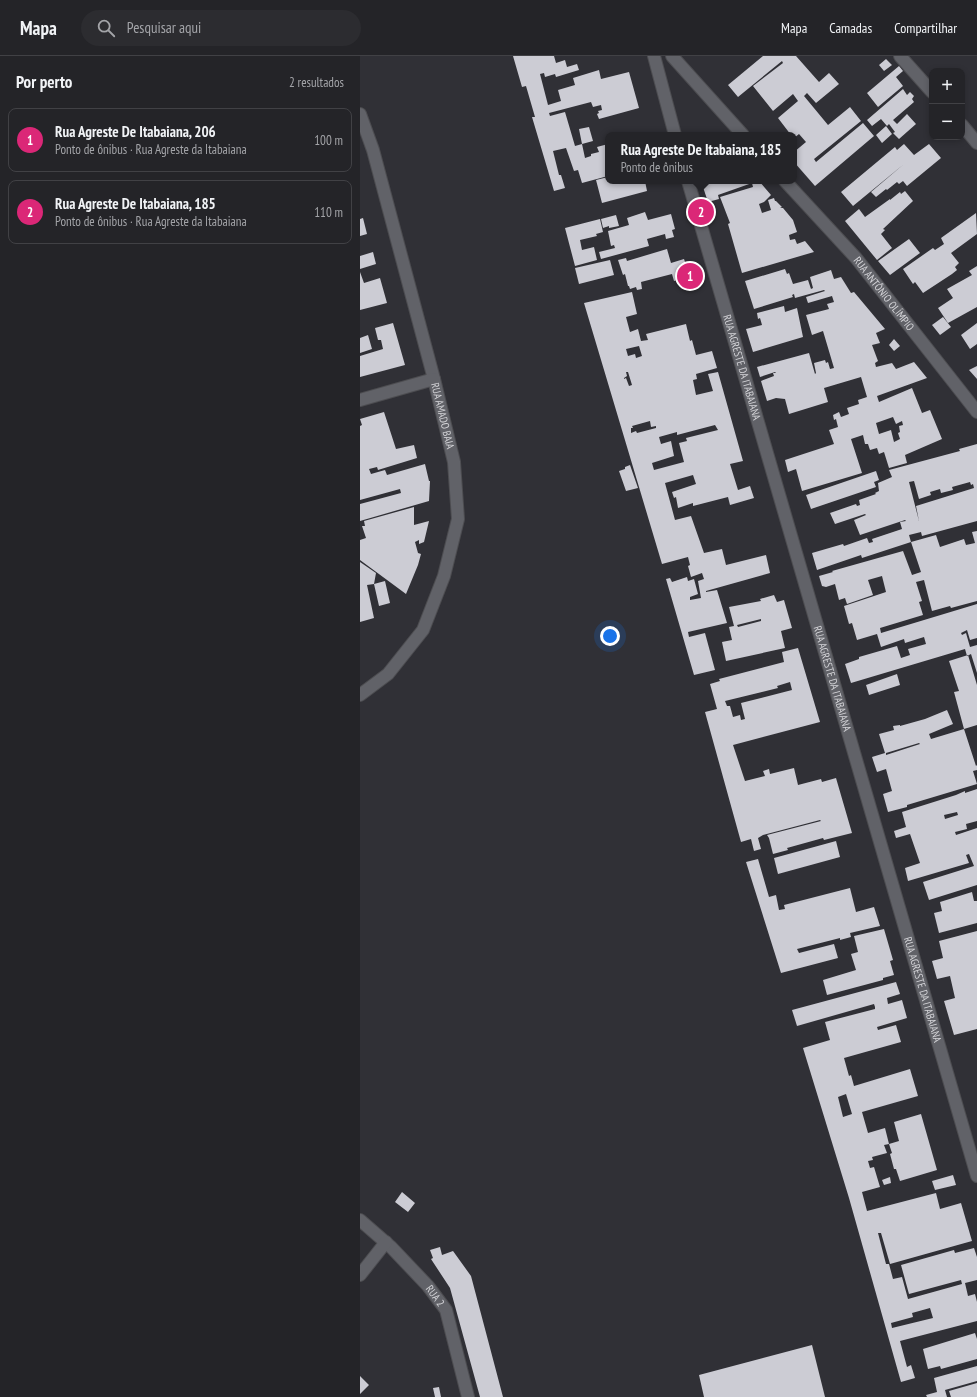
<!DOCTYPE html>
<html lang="pt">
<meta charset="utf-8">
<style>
:root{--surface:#242428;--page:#2c2c30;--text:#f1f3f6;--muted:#a3a4a8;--line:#414145;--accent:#db2777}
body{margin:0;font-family:"PT Sans Narrow",sans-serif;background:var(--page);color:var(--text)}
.controls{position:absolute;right:12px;top:12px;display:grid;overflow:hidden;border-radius:8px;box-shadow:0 2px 6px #0003}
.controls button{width:36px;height:36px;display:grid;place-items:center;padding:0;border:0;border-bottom:1px solid var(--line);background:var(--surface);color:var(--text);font:20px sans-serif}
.you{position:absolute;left:250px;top:580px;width:14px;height:14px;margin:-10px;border:3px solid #fff;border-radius:50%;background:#1a73e8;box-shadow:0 0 0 6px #1a73e833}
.badge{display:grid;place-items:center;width:26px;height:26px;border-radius:50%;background:var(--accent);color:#fff;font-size:13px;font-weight:700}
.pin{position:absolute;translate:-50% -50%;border:2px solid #fff;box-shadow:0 1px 4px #0006}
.popup{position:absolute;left:245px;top:76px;width:192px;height:52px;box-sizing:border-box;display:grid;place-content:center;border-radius:8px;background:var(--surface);filter:drop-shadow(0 1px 3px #0005);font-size:13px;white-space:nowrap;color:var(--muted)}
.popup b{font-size:15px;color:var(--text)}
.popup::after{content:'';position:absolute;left:50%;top:100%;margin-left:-8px;border:8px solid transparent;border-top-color:var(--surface)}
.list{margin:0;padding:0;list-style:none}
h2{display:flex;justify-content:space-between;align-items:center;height:52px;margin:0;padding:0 16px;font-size:17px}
h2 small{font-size:13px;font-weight:400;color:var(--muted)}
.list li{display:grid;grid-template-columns:26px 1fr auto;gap:12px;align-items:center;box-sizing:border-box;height:64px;margin:0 8px 8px;padding:0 8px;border:1px solid var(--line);border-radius:8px}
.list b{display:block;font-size:15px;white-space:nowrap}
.list p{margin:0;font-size:13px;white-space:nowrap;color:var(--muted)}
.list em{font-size:13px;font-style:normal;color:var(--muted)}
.icon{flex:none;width:22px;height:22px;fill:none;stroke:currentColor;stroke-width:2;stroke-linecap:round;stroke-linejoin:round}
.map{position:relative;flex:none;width:617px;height:1341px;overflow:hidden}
header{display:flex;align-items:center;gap:24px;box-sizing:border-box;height:56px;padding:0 20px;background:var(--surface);border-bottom:1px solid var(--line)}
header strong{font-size:19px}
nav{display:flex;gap:22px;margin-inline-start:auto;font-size:14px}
.search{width:280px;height:36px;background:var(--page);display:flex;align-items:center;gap:10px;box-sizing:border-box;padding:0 14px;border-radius:22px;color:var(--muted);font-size:15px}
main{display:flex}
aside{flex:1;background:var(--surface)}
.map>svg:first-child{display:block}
.building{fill:#ccccd4;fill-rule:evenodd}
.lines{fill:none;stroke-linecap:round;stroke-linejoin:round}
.street-casing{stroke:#4d4d51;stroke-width:14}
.street{stroke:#616268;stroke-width:12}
.labels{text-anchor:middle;stroke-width:4;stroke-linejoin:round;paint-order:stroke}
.street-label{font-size:11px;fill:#d4d4d8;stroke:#26262c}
</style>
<header>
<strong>Mapa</strong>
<div class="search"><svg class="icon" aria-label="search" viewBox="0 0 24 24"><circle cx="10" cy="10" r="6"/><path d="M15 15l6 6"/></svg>Pesquisar aqui</div>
<nav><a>Mapa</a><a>Camadas</a><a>Compartilhar</a></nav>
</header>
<main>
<aside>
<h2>Por perto<small>2 resultados</small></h2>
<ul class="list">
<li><span class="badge">1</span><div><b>Rua Agreste De Itabaiana, 206</b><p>Ponto de ônibus · Rua Agreste da Itabaiana</p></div><em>100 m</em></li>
<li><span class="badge">2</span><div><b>Rua Agreste De Itabaiana, 185</b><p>Ponto de ônibus · Rua Agreste da Itabaiana</p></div><em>110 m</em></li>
</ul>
</aside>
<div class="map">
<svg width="617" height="1341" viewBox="0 0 617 1341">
<rect width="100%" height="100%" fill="#303036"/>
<path class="building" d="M153,0H194L196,7L205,4L207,11L217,8L219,14L196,21L195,18L185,21L184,17L180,18L188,49L201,45L198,34L215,29L213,22L239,14L241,23L269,16L279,52L239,63L237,58L239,57L238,55L242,54L241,49L233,51L231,46L189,57L190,60L205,56L215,90L222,88L225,102L231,100V98L239,96L237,91L248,88V120L222,127L218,114L214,115L206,92L193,95L199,119H201L205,132L194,135L172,61H175L166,30L162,31Z
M403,0H436L459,26L469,17L479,28L456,47L447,37L444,40L468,69L490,51L501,65L454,103L456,106L503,67L514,80L455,130L434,106V96L446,86L439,78L434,82V79H431L418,62L438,45L433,38L413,55L393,30L423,7L422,5L378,41L368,29Z
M526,3L532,9L524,15L519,9Z
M539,10L543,15L536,21L543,30L518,51L507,37Z
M543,33L547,39L550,36L554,40L552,43L554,46L533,64L537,68L547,58L556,68L539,83L533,77L535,76L529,68L527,70L521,63L512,70L507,64Z
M526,70L532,78L522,87L516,79Z
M229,71L233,85L222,88L219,73Z
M544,88L554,99L569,88L581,102L547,130L543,125L539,128L537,126L527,134L526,133L516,141L511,136L544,108L493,150L481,136L535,91L537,94Z
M248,121V125H285L287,135L242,147L236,124Z
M351,125H399L411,139L404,146L399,148L402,157L411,154L408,144L414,142L415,145H416L422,151L420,152H423L433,164L437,176L429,179L430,184L435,183L437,188L445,185L454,196L382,217L368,168L370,167L360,141L393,131L392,127L358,139L359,143L348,146L342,128Z
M545,135L553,145L523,173L525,174L521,178L532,192L517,204L485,165L499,153L505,161L530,143V144L540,136L541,138Z
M285,156L288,164L311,158L315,173L312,174L314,181L306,183L305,178L287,183L289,190L241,203L239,196L255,192L254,189L251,190L248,175L269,169L267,162Z
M616,157L617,178L591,197L599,207L595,211L597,214L592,218L563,237L555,226L553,228L543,213L573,192L575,194L584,188L581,182Z
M256,159L259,170L249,172V170L243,172L241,163Z
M3,162L7,178L0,180V163Z
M240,163L243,176L236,178L237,180L220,184L222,194L234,191L237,204L215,210L205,172Z
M549,183L560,197L530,219L518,205Z
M307,193L311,207L324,203L330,221L314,225L312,218L281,226L282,233L277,234L276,231L270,233L269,230H268L265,218L263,219L258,204L266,202L267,205Z
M13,196L16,208L0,213V200Z
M250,204L254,219L219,228L215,212Z
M617,210V251L588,267L578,252L593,242L587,233L612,219L609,215Z
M425,213L427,218L429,217L433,228L448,224L451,233L453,232L450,221L471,214L474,223L481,221L491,237L494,236L525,273L516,277L520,287L512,289L518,305L515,307L516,311L532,307L536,313L554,306L567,322L517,340L519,346L552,332L562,357L570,354L582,383L545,399L547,407L529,412L524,396L519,398L517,392L510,394L508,388H505L503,379L491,383L502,417L442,435L436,413L428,416L425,404L474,388L469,374L478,371L476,363L474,364L473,359L479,356L481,361L489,358L487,352L499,348L498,344L507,341L501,321L464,332L468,346L429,358L425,343L416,342L407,345L401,325L414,320L413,317H416L415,316L400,321L397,311L449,297L455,318L456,317L454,307L465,304L466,307L468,306L470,313L474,312L463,275L452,279L446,259L469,253L467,248L474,246L472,240L448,247L446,241L465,235L464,234L435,242L434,238L432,239L433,241L394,253L385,225ZM533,361L536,368L542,365L543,369L539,370L540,376L538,377L540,383L534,386L531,374L519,378L516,367Z
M0,216L4,227L20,222L27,247L0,254Z
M272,236L277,258L266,261L270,276L278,273L281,285L288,284L286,278L326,268L330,285L332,284L336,299L352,295L357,312L336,318L337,323L333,324L336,339L353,335L348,318L358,316L383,405L370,408L378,434L390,430L394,442L370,449L368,441L333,450V447L318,452L316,441L314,442L312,436L336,428L333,419L305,427L315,464L331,460L344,497L362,493L366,509L406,499L410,517L346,535V536L357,534L367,567L328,576L329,581L345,577L355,614L334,619L306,523L310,522L312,526L327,521L328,525L334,523L338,538L330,541V544L341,542L338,525L344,523L342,517L331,521L328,510L330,509L328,501L302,508L224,247ZM279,290L282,300L276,302L275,298L268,300L266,293ZM266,316H268L272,329L269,330L266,322L264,323V322L267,320ZM290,365L291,371L296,370V372L277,377L276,375L271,377V372H273L272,370ZM355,369L358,374L326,382L327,385L319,387L324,406L294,414L292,407L314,400L311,385L301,388L299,381L317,376V379Z
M424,250L425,256L437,252L443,281L393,296L386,273L402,269L400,262L398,263L397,257Z
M583,261L591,271L580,279L572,269Z
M33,267L45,309L0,321V300L23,293L21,284H18L15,272Z
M617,267V288L610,293L601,279Z
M8,279L12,293L0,297V282Z
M534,283L540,290L534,295L529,289Z
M617,310V323L609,314Z
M24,356L36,393L54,389L57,402L18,414L17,411L9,413L11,418L25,414L27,419L65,408L69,425H70L69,445L0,465V448L41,437L40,433L0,444V370L2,369L0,363Z
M617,388V465L562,480L561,476L549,479L551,486L576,479L580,491L604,483L606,489L615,487L612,476L617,475V545L591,552L590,550L572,555L564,524L556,526L562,545L559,546L563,559L520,572L521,577L617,548V582L610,584L607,574L601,577L602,579L606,577L610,591L617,589V617L611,598L607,600L605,593L491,627L485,608L499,603V601L537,590L541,602L550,599L548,593L566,588L564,581L545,587L544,583L521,591L517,578L497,584L492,567L489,568L484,550L526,536L522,520L508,524L513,539L487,548L485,542L479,544L475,528L466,531L462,530L459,520L473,516L472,515L543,495L552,519L561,516L551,486L502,502L501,499L457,514L452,497L483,488L484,490L507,482L509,487L513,486L512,483L542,473L540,466L546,465L545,464L500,479L494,464L506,459L505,458L475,468L470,457L496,448L497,450L500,449L499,444L516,438L515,437L519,435L518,427L532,421L529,414L600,395L599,393ZM554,425L559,443L571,439L570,436L580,433L581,437L593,434L592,431L610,426L611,429L613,428L614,432L556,450L559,465L549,426Z
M270,409L278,432L266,435L259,415L265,413V411Z
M516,415L519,424L514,426L516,431L451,453L446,439Z
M54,451V469L69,465L64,486L59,488V484L55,486L58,497L61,498L58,509L46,538L0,504V484L6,482L2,470H5L4,465Z
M0,506L16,517L14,528L25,525L30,547L19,550L14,528L7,529L14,562L0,566Z
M414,539L417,546L424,544L432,572L421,575L425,592L366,605L362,586L372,584L369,571L374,570L369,551L401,545L400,543ZM401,563V565L378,571L377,569Z
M438,592L460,666L373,689L385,725L405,720L403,715L409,713L410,718L434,712L438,729L461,723L462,726L476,722L492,777L464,784L463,782L427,792L428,794L413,798L409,782L407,779L461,765L460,764L403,779L398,782L401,793L394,795L391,783L381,786L345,656L357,653L350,628L360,625L359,623L424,606L422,596ZM430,626L432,634L381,647L385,663L381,664L380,659L373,661L370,650H367L365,645L418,632L417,630Z
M608,599L617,629V669L604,673L594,636L599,635L589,605Z
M537,618L540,629L509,639L506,629Z
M587,654L593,668L569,678L571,683L604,673L616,710L617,709V714L613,715L617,728L547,749V751L528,756L523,738L532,735L526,713L517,716L512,701L525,697L519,678L534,674L533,670L540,669V670L565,663ZM559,687L560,688L526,699V697Z
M617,733V765L606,768L607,773L595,776L596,779L617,772V829L569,844L563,826L614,810L609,798L606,799L609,807L548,825L545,812L560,807L550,778L536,782L534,775L546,771L542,756L596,739L605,735V737ZM597,756L598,759L585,763L584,759Z
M476,785L480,801L418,818L414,802Z
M398,803L409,841L416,839L419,854L425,853L424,849L490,832L496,856L514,851L520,870L490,877L491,881L480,884V882L437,893L439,897L474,888L478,902L421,917L386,806Z
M612,836L614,845H617V867L579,877L574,857L582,855L580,846Z
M524,873L533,904L530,905L534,919L523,922V924L467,939L463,924L496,914L491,898L498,896L494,880Z
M617,875V973L594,979L584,945L595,942L590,920L577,923L572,905L583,902L579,885Z
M536,926L540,938L527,942L528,948L542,944L547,962L517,971L518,974L536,969L541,986L484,1002L489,1020L491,1019L494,1030L550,1013L558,1040L502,1056L508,1077L525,1072L529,1088L539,1085L534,1066L561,1058L577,1114L540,1125L536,1113H534L530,1098L532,1097L529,1088L524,1089L527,1097L512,1101L513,1104L508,1105L510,1112L514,1111L520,1131L502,1136L507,1155L576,1137L580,1153L601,1147L612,1185L530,1208L521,1177H518L526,1208H529L533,1223L542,1221L548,1243L602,1228L601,1224L549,1238L541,1209L594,1194L595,1197L614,1192L617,1201V1224L605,1227L608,1240L615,1238L617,1246V1265L540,1285L547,1311L551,1309L555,1322L541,1326L489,1142L443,992L470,984L465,966L515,953V951L514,948L437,970L432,954ZM486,1038L492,1058L483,1061L478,1041ZM570,1252L573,1262L532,1272L531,1267L553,1261L552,1257Z
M593,1119L596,1129L575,1134L572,1125Z
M530,1121L531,1127L524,1129L522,1124Z
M42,1136L55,1147L48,1156L35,1146Z
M80,1191L82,1199L93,1195L111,1220L143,1341H120L90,1232L71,1203L73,1202L70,1194Z
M615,1277L617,1283V1303L581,1313L580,1310L568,1313L563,1293Z
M452,1289L465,1341H344L339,1319Z
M617,1310V1325L585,1334L587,1341H567L566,1339L577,1336L574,1322Z
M0,1320L9,1329L0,1338Z
M617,1327V1341H591L589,1335Z
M79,1331L81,1341H75L73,1332Z"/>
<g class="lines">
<g class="street-casing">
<g id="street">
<path d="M294,0L315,79"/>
<path d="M312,0L383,79"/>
<path d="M540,0L572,36"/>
<path id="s1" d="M0,58L13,94L74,323L94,406L98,463L84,520L63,574L28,618L0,639"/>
<path d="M602,69L617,87"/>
<path id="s2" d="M328,125L617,1120"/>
<path id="s3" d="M425,125L496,202L617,356"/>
<path d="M0,344L74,323"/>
<path id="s4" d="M0,1164L31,1191L68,1230L86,1254L108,1341"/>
<path d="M0,1219L26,1186"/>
</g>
</g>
<use href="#street" class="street"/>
</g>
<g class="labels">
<g class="street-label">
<text dy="4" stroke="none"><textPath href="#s3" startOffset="150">RUA ANTÔNIO OLÍMPIO</textPath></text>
<text dy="4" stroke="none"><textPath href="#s2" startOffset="194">RUA AGRESTE DA ITABAIANA</textPath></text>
<text dy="4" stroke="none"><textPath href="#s1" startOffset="313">RUA AMADO BAIA</textPath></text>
<text dy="4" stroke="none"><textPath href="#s2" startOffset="518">RUA AGRESTE DA ITABAIANA</textPath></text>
<text dy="4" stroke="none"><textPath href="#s2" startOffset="842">RUA AGRESTE DA ITABAIANA</textPath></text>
<text dy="4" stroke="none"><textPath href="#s4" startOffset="107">RUA 2</textPath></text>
</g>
</g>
</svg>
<div class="controls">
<button>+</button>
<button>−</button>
</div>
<div class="you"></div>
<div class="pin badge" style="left:330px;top:220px">1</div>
<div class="pin badge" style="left:341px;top:156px">2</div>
<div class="popup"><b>Rua Agreste De Itabaiana, 185</b>Ponto de ônibus</div>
</div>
</main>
